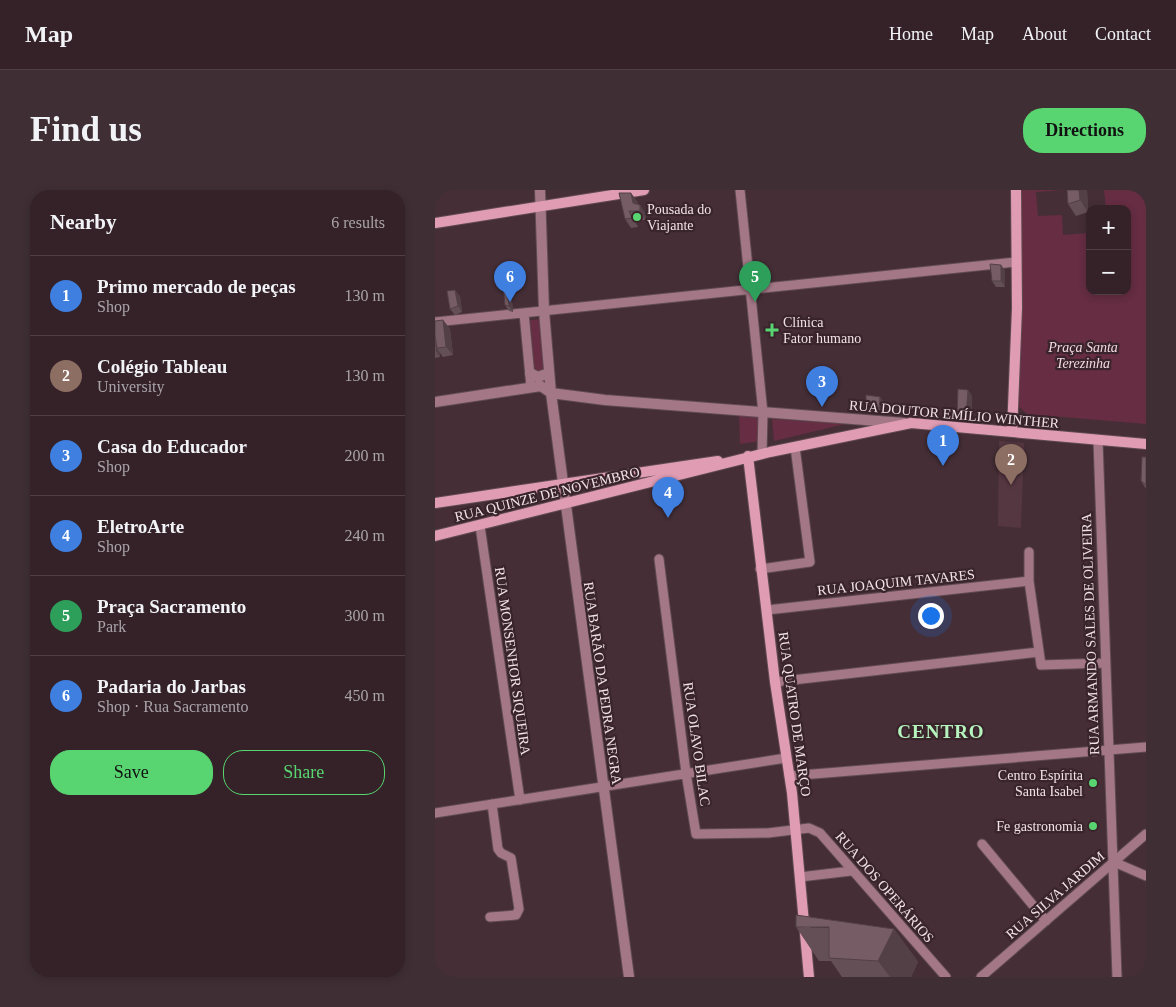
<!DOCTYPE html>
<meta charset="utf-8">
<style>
:root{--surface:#342228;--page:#3f2f34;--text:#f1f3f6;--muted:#a9a4a8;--line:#4e3f45;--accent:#58d570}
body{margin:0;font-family:"Times New Roman",serif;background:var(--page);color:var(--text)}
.controls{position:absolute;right:15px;top:15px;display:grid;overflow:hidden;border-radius:10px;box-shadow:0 2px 8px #0003}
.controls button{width:45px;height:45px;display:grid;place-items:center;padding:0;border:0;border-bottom:1px solid var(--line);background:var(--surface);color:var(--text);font:25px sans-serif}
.you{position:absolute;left:495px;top:425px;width:18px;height:18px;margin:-12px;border:4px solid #fff;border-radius:50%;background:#1a73e8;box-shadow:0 0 0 8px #1a73e833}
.badge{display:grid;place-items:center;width:32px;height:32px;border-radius:50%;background:var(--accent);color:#fff;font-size:16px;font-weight:700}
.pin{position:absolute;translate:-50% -41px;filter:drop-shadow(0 1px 2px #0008)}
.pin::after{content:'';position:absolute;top:26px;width:18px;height:15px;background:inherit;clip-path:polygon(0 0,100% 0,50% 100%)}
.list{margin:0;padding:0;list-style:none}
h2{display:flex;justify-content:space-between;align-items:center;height:65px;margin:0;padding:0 20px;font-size:21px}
h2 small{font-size:16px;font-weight:400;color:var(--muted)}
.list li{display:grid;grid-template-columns:32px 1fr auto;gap:15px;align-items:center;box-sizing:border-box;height:80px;padding:0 20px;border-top:1px solid var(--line)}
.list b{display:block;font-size:19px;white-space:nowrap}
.list p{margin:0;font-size:16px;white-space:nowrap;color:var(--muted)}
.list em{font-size:16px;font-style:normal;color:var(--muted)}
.actions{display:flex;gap:10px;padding:15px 20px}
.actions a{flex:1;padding:11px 0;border:1px solid var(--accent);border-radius:20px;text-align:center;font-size:18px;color:var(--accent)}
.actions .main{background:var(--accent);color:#111}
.map{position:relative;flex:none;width:711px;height:787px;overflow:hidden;border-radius:20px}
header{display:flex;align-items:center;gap:30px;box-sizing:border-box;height:70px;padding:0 25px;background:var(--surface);border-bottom:1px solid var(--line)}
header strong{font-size:24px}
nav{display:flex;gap:28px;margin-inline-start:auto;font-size:18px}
.intro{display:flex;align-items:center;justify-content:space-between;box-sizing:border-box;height:120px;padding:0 30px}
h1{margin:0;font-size:35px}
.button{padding:12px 22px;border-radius:20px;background:var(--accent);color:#111;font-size:18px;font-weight:700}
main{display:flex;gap:30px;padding:0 30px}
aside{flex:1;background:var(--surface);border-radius:20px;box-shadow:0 2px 8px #0003}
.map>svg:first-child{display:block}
.built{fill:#553741}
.green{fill:#662d43}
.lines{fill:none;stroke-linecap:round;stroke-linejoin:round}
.minor-casing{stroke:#614b52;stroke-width:11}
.tertiary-casing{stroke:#614b52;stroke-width:12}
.secondary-casing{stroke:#614b52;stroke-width:12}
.minor{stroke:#a37786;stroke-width:9}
.tertiary{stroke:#a37786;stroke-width:10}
.secondary{stroke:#e09cb3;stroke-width:10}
.wall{fill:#654f56}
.shaded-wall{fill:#534046}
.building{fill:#765c64;stroke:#534046}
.poi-dot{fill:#58d570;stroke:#3a242c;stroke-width:2}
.labels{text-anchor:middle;stroke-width:4.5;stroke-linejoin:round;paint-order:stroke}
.poi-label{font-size:14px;fill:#f1e2e6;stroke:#3a242c;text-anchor:start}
.park-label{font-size:14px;font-style:italic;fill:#f3d9e1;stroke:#3a242c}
.street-label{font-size:14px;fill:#f1e2e6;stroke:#3a242c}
.district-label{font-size:19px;font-weight:bold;letter-spacing:1px;fill:#b5f4bc;stroke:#3a242c}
</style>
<header>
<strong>Map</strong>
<nav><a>Home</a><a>Map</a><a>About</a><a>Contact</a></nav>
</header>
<div class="intro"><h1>Find us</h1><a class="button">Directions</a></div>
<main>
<aside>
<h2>Nearby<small>6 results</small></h2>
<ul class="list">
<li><span class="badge" style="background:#3f7fe0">1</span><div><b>Primo mercado de peças</b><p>Shop</p></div><em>130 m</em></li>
<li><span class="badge" style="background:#8d6e63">2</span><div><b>Colégio Tableau</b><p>University</p></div><em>130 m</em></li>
<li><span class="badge" style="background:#3f7fe0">3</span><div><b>Casa do Educador</b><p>Shop</p></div><em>200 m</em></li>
<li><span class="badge" style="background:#3f7fe0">4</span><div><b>EletroArte</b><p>Shop</p></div><em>240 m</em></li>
<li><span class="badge" style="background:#2e9e5b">5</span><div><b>Praça Sacramento</b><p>Park</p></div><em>300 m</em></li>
<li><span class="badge" style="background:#3f7fe0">6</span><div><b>Padaria do Jarbas</b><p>Shop · Rua Sacramento</p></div><em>450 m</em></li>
</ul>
<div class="actions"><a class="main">Save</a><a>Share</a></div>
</aside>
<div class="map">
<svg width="711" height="787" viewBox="0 0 711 787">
<rect width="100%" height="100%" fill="#452e36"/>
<path class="built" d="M564,251L589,253L586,338L563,336Z"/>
<path class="green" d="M585,0H628L601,2L603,26L627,25L628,45L655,43V101H692V19H671L669,0H711V234L592,224L584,217Z
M107,129L112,181L100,182L95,130Z
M304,225L326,227V251L305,254Z
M337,229H338L410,234L339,251Z"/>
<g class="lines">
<g class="minor-casing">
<path id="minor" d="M305,0L328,223L327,264
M89,123L96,197
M0,132L581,72
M663,251L682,787
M45,336L85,610
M594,362V391L606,475L670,473
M224,369L251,583L261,644L333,643L374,638L385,643L511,787
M325,379L375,372L360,257
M332,420L594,391
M340,492L604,462
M354,586L711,557
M0,623L351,568
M547,654L611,731
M679,672L711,686
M365,687L416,681
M55,727L81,725L84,719L76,668L66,663L63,659L57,614
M546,787L711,644"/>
</g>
<g class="tertiary-casing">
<path id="tertiary" d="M105,0L109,121L116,203L194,787
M95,183L103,187L114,183
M116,203L170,210L469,233
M0,212L106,196L116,203"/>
</g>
<g class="secondary-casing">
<path id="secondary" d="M0,33L209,0
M577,242L582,118L581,0
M313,266L340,492L357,603L374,787
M0,313L283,271
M0,346L335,262L476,233L711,254"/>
</g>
<use href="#minor" class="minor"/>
<use href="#tertiary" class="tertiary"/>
<use href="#secondary" class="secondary"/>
</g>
<path class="wall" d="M652,0L653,22L641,26L633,14Z
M184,3L203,12V14L211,24V30H200L203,37L196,38L190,29Z
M566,75L570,81V97H561L557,91Z
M71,95L76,101L78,122L74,121L70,115Z
M25,106L27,122L20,125L15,119Z
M8,130L15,139L18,165L8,167L5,163V167L0,168V131Z
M533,200L537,206L536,233L526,231L522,225Z
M445,207L449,213L448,224L435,222L431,216Z
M711,267V299L706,291Z
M361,737L459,739L483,772L476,787H407L396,771H384Z"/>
<path class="shaded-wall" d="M644,0H652L653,22L645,10Z
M196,3L203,12L204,22L198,13Z
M205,15L211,24V30L205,21Z
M194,21L200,30L203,37L197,28Z
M566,75L570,81V97L566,91Z
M71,95L76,101L78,122L74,116Z
M20,100L25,106L27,122L23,116Z
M8,130L15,139L18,165L11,157Z
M0,150L2,158L5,163V167L1,161Z
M533,200L537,206L536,233L531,227Z
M445,207L449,213L448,224L444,218Z
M459,739L483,772L476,787H455L443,771Z"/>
<path class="building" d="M632,0H644L645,10L633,14Z
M184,3H196L198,13L205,15V21H194L197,28L190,29Z
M555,74L566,75V91H557Z
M71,95L74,116L70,115L68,96Z
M20,100L23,116L15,119L12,101Z
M8,130L11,157L2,158L0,146V131Z
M523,199L533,200L531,227L522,225Z
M431,205L445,207L444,218L431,216Z
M707,267H711V295L706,291Z
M361,725L459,739L443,771L394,768V737H361Z"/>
<g class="poi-dot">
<circle cx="202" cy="27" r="5"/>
<path d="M334.5 132.5h5v5h5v5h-5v5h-5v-5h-5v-5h5z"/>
<circle cx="658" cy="593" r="5"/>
<circle cx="658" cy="636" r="5"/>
</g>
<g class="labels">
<g class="poi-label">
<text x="212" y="24">Pousada do<tspan x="212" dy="16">Viajante</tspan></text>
<text x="348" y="137">Clínica<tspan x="348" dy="16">Fator humano</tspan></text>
<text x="648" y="590" text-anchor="end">Centro Espírita<tspan x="648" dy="16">Santa Isabel</tspan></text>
<text x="648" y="641" text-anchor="end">Fe gastronomia</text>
</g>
<g class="park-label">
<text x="648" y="162">Praça Santa<tspan x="648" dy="16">Terezinha</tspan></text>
</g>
<g class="street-label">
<text transform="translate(519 224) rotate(5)" y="5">RUA DOUTOR EMÍLIO WINTHER</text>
<text transform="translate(112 304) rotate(-14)" y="5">RUA QUINZE DE NOVEMBRO</text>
<text transform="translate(461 392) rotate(-6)" y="5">RUA JOAQUIM TAVARES</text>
<text transform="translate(655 444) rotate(-92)" y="5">RUA ARMANDO SALES DE OLIVEIRA</text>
<text transform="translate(78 471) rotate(82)" y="5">RUA MONSENHOR SIQUEIRA</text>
<text transform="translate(168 493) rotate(82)" y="5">RUA BARÃO DA PEDRA NEGRA</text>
<text transform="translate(360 524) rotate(82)" y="5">RUA QUATRO DE MARÇO</text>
<text transform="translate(262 554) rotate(82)" y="5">RUA OLAVO BILAC</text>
<text transform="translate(450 697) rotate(49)" y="5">RUA DOS OPERÁRIOS</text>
<text transform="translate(620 705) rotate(-41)" y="5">RUA SILVA JARDIM</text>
</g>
<g class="district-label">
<text x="506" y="548">CENTRO</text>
</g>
</g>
</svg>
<div class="controls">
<button>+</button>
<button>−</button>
</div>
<div class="you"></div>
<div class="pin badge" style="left:508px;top:276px;background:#3f7fe0">1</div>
<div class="pin badge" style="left:576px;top:295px;background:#8d6e63">2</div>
<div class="pin badge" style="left:387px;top:217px;background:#3f7fe0">3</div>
<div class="pin badge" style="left:233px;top:328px;background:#3f7fe0">4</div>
<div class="pin badge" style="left:320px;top:112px;background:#2e9e5b">5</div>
<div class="pin badge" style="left:75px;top:112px;background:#3f7fe0">6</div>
</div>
</main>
